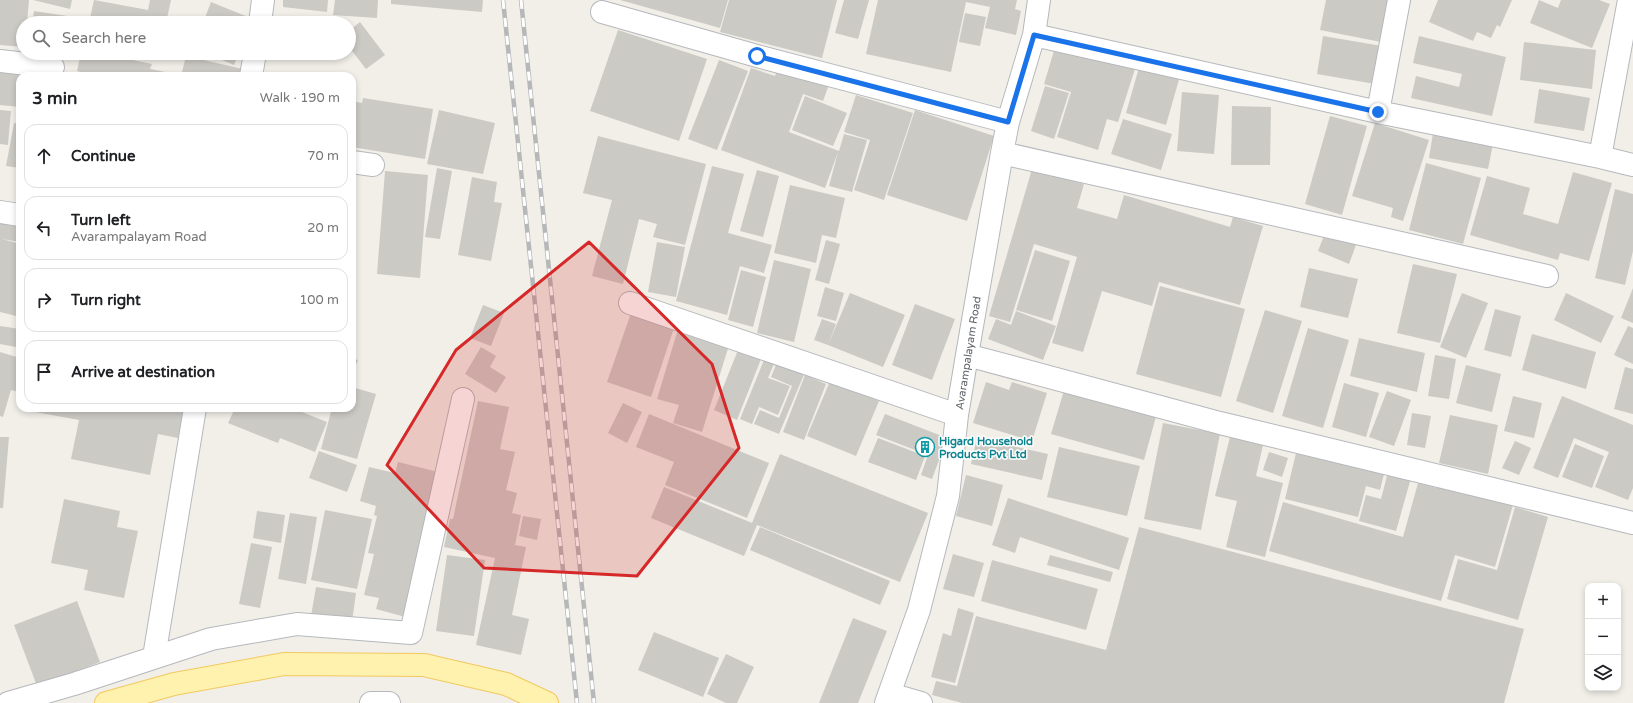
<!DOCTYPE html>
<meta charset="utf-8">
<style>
:root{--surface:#fff;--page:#f2f2f2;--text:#202124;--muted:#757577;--line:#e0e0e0}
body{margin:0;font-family:"Varela Round",sans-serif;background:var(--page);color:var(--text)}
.controls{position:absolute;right:12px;bottom:12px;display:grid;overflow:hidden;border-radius:8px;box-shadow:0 2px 6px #0003}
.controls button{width:36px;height:36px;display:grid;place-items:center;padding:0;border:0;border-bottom:1px solid var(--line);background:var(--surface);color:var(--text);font:20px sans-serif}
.stop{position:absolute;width:12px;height:12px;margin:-9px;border:3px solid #1a73e8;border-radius:50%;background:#fff}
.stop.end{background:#1a73e8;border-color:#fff;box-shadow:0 1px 4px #0008}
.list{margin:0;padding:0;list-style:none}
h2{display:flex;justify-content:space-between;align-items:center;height:52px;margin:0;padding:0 16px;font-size:17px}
h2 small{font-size:13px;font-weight:400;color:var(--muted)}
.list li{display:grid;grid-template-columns:26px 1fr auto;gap:12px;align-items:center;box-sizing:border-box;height:64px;margin:0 8px 8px;padding:0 8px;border:1px solid var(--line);border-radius:12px}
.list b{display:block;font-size:15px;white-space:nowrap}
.list p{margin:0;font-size:13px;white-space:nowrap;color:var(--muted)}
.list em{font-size:13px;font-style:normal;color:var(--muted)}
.icon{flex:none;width:22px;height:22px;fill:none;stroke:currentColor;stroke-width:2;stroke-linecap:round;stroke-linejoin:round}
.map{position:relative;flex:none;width:1633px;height:703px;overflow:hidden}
.search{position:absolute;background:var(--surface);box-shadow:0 2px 6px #0003;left:16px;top:16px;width:340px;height:44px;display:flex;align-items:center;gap:10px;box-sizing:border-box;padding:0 14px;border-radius:22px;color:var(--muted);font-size:15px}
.panel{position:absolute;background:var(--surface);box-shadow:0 2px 6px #0003;left:16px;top:72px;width:340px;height:340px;border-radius:12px}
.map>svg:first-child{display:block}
.building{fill:#cccac5}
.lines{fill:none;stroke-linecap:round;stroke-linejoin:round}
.minor-casing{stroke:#b5b8bc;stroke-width:24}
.major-casing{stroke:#f2c960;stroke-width:24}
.minor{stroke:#fff;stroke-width:22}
.major{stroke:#fff2af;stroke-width:22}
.rail-casing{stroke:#b6b7b8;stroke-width:4.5}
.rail{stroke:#fff;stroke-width:3;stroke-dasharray:9;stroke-linecap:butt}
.route{stroke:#1a73e8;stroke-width:5}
.marked{fill:#d62828;fill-opacity:0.2;stroke:#d62828;stroke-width:3;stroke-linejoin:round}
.labels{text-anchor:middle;stroke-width:3;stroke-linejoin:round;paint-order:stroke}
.street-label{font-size:11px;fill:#5f6368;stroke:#fff}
.culture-label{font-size:11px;font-weight:bold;fill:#0d838f;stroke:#fff;text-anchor:start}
</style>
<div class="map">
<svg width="1633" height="703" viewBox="0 0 1633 703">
<rect width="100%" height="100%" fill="#f1efe8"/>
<path class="building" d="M0,0H29L27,23H23V47L0,45Z
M33,0H72L70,9Z
M94,0L148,10L150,0H171L166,23H89Z
M283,0H328L327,12L283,7Z
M335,0H378L377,18L333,15Z
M391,0H483L482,12L391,4Z
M620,0H728L720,28Z
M729,0H837L822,58L720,32Z
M844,0H869L858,39L835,33Z
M878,0H1017L1015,9L1021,11L1016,35L985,28L990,7L966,2L951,72L866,54Z
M1326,0H1389L1381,42L1320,30Z
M1438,0H1512L1500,27L1497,25L1491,38L1477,32L1473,41L1429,22Z
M1539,0L1558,8L1561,0H1599L1610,4L1592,48L1530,23Z
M211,2L253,19L251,23H203Z
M34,11L74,17L73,23H32Z
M965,13L986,17L980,46L959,42Z
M170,16L193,23H168Z
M360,22L385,55L366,69L349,47V31Z
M618,30L707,59L679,141L590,111Z
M1323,36L1382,46L1375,84L1317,74Z
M1419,36L1506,57L1492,116L1411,98L1416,76L1459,87L1462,74L1413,63Z
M1524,42L1596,50L1592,89L1520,80Z
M1056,44L1135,69L1118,122L1107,119L1098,150L1057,137L1071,92L1044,84Z
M33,53H68L67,59Z
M81,53H99L152,64L150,69L176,74V76H96L77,71Z
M205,53H239L234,65Z
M186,56L247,70L245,76H181Z
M719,60L748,71L717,150L688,139Z
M780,63L830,82L823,101L803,94L789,132L839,151L844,134L867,140L852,192L829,186L838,152L825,188L721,150L751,68L775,76Z
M1140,64L1180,76L1166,125L1126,113Z
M0,68L52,76H20V107L0,105Z
M1045,86L1069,93L1054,139L1031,131Z
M1539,89L1590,98L1584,131L1534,123Z
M1182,92L1219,95L1214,154L1177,151Z
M856,95L913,113L884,200L854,190L870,140L844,132Z
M805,96L847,113L833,146L792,130Z
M363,98L433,109L425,159L352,147V101L362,103Z
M1232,106L1271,107L1270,165H1231Z
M0,110L11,111L8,145L0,144Z
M439,110L495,123L483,174L427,164Z
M915,110L994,136L967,221L887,195Z
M1330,116L1367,126L1342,215L1305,204Z
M1123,119L1172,134L1161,170L1111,154Z
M14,123L20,124V168L6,166Z
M1375,123L1429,140L1403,221L1391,217L1393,208L1352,196Z
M1433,133L1493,144L1488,169L1429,158Z
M598,136L706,164L685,245L653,237L657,224L639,219L623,284L592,276L612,200L583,193Z
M1426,163L1481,178L1463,244L1409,230Z
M712,166L744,174L728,233L772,245L764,273L740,266L727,315L676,301Z
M437,168L452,171L440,239L425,237Z
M1032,169L1084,184L1077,208L1117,219L1124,195L1230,227L1233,217L1263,226L1240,305L1159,282L1152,306L1102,291L1083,352L1052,343L1077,257L1034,244L1010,322L989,316Z
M757,170L779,176L763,237L740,231Z
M385,171L428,175L420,278L377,274Z
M1573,172L1612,183L1589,261L1560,253L1558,260L1470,235L1487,176L1530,188L1523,214L1558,224Z
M472,177L497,182L494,202L502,203L491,261L458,255Z
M790,185L845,198L836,238L822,235L816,263L774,253Z
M1615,189L1633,194V251L1625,285L1595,278Z
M0,223L20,227V242L2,239L20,244V317L0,312Z
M1325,233L1356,245L1349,264L1318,251Z
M826,240L840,244L829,284L815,280Z
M657,242L685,247L676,297L648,292Z
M1035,250L1070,261L1052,321L1016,310Z
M774,260L811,269L794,342L757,333Z
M1413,264L1457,274L1440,343L1397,333Z
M1309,268L1358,279L1348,318L1300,307Z
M741,270L766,277L753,327L728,320Z
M1160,286L1245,309L1221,397L1136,374Z
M825,287L844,293L836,321L817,316Z
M1633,288V323L1621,318Z
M850,293L905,315L883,367L828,345Z
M1462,293L1488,303L1466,358L1440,347Z
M1566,293L1614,316L1601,343L1554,320Z
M915,304L955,319L932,380L892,365Z
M483,305L504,313L491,346L470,338Z
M1495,309L1521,316L1511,357L1484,350Z
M1265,310L1302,321L1273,413L1236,401Z
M1016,311L1056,326L1043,360L988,339L996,319L1011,325Z
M631,313L674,328L651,397L607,382Z
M822,319L836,324L828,345L814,340Z
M0,326L20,329L16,347L0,344Z
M679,326L730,342L702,432L673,423L679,405L657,399Z
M1628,326L1633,328V364L1614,355Z
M1308,328L1349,340L1323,428L1282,416Z
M1532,334L1596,352L1586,389L1522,370Z
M1359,338L1425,353L1417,392L1350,376Z
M740,345L763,354L737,420L714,410Z
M481,347L496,356L490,367L506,377L496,393L465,374Z
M0,352L20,358V392L11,390L3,417L0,416Z
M766,355L776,359L768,378L790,386L778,415L759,407L752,424L740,419Z
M1435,355L1456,359L1449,399L1428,396Z
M352,358L358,360L352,374Z
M778,360L805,372L779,434L754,424L760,410L779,418L792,386L771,377Z
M1466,365L1501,374L1492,412L1456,403Z
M1625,367L1633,369V414L1614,409Z
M805,375L826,384L804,440L783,432Z
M830,381L879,401L856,456L807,436Z
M986,382L1009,390L1012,382L1047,393L1032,441L973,423Z
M1344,383L1379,393L1366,437L1332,427Z
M352,387L376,394L357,459L321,449L332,408H352Z
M1065,387L1157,413L1144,460L1051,434Z
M1387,391L1411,400L1394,446L1369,437Z
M1513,396L1542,403L1534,438L1504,431Z
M1562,396L1633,425V488L1628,500L1595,487L1609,452L1574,438L1558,478L1533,468Z
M478,401L509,407L500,449L515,452L506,490L517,493L512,513L521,515L515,545L526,547L512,615L529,619L521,655L476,645L495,558L444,547L450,519H453Z
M623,403L642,412L627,443L608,433Z
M36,408H184L178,438L158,434L150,475L71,459L79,420L35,412Z
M235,408H292L327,422L315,452L280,438L278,443L228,423Z
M1412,413L1431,416L1425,448L1407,445Z
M649,414L769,463L747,518L665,485L674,462L636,447Z
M885,414L947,438L932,479L921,475L928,455L876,435Z
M1450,415L1498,425L1488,474L1439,463Z
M1163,423L1220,434L1201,530L1144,519Z
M0,437H9L3,508H0Z
M1230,437L1263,445L1256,476L1283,483L1265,557L1226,547L1237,501L1215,496Z
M878,438L925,456L916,480L868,462Z
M977,438L1048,454L1042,480L971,464Z
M1515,441L1531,448L1519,475L1502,468Z
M1575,444L1604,456L1592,488L1562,477Z
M1059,447L1140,466L1127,516L1047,497Z
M1297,449L1385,470L1380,490L1366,486L1358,517L1285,499Z
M319,451L357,465L347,492L309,478Z
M1269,452L1288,458L1282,477L1263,470Z
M780,454L928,513L900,582L752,523Z
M398,462L442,473L409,618L376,609L379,598L364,595L374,554L368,553L377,516L374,515L376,506L360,501L369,467L395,473Z
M1388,472L1411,478L1396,531L1359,521L1366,495L1381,499Z
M966,475L1003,485L992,526L956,516Z
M1418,483L1437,488L1438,484L1513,505L1495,567L1455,555L1441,601L1269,551L1283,502L1403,537Z
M664,487L757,525L744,556L651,518Z
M1008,498L1129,538L1119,570L1020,537L1015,553L992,545Z
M64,499L120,511L117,527L138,531L124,598L84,590L88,570L51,563Z
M1515,507L1548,517L1518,620L1447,599L1458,559L1497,570Z
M325,510L372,519L357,589L311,580Z
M257,511L285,515L281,543L253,538Z
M290,513L317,517L306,584L278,579Z
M523,516L541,519L537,540L519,536Z
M760,527L890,581L880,605L750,550Z
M1139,527L1524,629L1504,703H962L932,695L936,681L957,686L976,616L1106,650Z
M251,543L272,547L260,608L239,604Z
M953,554L984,563L974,597L943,589Z
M447,555L485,560L474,636L436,631Z
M1050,555L1113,572L1110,582L1047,565Z
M992,560L1098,589L1086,630L981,601Z
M316,587L356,593L352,622L311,616Z
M77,601L100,662L37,686L14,625Z
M958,608L974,613L955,683L931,677L943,633L951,636Z
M853,618L887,631L858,703H819Z
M654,632L719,658L703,697L638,670Z
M726,654L754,667L737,703H726L707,694Z"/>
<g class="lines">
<g class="minor-casing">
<path id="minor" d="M602,12L757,56L1008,122
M260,23L263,0
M1034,35L1378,112L1600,157L1629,0
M0,61L53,67
M251,76L255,53
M1378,112L1399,0
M1002,153L1547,276
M1600,157L1633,165
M352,162L373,165
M0,212L20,215
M630,303L957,415
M967,355L1220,423L1633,523
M154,657L195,408
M890,694L921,703
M8,703L74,684L211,639L297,624L411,633L463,399
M371,703H389
M886,703L919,610L948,496L957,415L967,355L1002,153L1008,122L1034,35L1039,0"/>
</g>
<g class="major-casing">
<path id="major" d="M106,703L174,684L284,664L424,665L506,684L547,703"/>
</g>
<use href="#minor" class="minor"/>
<use href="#major" class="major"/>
<g class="rail-casing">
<path id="rail" d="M503,0L577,703
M521,0L594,703"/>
</g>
<use href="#rail" class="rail"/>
</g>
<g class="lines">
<path class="route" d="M757,56L1008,122L1034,35L1378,112"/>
</g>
<path class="marked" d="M589,242L712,364L739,448L637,576L484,568L387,465L456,350Z"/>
<defs>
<g id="building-ring" transform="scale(1)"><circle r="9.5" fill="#fff" stroke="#0f9aa8" stroke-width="1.5"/><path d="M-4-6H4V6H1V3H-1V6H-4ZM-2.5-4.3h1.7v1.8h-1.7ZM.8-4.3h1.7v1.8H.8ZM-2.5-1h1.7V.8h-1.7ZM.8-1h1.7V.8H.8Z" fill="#0f9aa8"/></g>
</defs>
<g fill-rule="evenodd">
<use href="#building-ring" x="925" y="447"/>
</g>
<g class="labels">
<g class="street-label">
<text transform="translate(968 353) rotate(-81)" y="4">Avarampalayam Road</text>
</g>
<g class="culture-label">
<text x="939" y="445">Higard Household<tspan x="939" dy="13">Products Pvt Ltd</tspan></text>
</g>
</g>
</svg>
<div class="controls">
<button>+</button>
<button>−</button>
<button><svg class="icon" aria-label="layers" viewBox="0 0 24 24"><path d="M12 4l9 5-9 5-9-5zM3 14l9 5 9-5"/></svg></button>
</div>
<div class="stop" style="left:757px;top:56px"></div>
<div class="stop end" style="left:1378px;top:112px"></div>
<div class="search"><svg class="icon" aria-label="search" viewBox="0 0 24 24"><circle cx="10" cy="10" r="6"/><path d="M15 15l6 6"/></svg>Search here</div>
<section class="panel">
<h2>3 min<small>Walk · 190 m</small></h2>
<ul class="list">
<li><svg class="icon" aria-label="ahead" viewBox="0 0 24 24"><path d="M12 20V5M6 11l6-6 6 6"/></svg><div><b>Continue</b></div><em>70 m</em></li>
<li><svg class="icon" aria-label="left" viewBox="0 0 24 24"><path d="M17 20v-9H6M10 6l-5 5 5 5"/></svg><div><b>Turn left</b><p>Avarampalayam Road</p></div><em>20 m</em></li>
<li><svg class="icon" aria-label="right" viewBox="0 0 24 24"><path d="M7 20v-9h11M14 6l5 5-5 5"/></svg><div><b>Turn right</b></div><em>100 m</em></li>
<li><svg class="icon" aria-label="arrive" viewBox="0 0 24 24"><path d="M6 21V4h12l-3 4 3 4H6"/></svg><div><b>Arrive at destination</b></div></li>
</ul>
</section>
</div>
